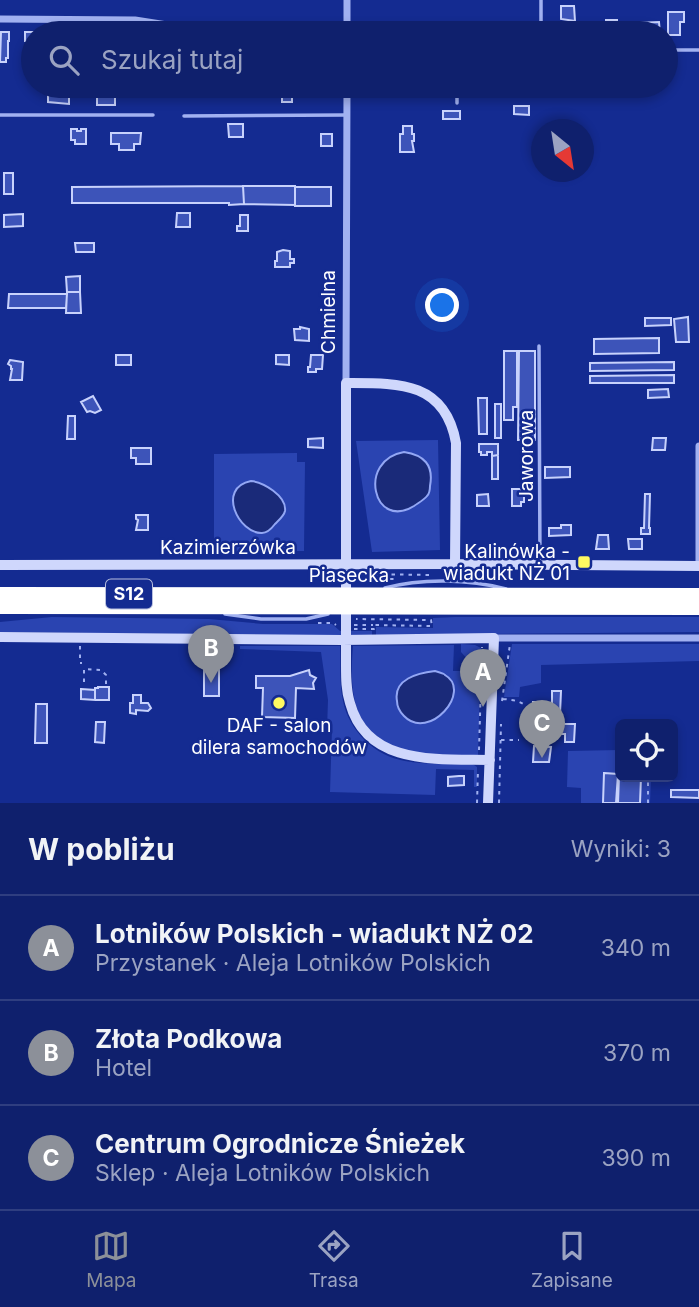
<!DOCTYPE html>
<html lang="pl">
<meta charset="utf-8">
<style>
:root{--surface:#0f206d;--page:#182872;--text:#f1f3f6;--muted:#9ba3c2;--line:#2f3e80;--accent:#8c9099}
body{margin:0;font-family:Inter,sans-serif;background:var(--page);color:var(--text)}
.controls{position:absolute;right:21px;bottom:21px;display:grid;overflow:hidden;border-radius:10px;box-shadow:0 4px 10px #0003}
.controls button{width:63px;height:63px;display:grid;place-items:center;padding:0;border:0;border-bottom:2px solid var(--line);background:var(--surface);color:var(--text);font:35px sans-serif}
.compass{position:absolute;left:531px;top:119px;width:63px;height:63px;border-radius:50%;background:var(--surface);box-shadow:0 4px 10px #0003;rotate:150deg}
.you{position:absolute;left:443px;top:306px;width:24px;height:24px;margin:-18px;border:5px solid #fff;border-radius:50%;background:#1a73e8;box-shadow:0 0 0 10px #1a73e833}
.badge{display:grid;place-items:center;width:46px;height:46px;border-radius:50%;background:var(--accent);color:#fff;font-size:23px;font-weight:700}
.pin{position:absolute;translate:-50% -58px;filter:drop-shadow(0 2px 4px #0008)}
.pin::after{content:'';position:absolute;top:37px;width:24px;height:21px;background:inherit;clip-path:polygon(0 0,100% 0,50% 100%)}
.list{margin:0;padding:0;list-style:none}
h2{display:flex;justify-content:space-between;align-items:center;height:91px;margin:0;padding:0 28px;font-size:30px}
h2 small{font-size:23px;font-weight:400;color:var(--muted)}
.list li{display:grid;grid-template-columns:46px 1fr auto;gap:21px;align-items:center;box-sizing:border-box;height:105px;padding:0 28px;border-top:2px solid var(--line)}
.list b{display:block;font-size:26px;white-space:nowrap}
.list p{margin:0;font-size:23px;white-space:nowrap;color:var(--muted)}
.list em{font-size:23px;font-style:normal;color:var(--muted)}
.icon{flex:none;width:38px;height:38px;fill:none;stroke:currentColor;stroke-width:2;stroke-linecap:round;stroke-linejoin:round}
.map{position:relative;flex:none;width:699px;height:803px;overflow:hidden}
.search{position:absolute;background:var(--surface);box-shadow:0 4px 10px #0003;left:21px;right:21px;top:21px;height:77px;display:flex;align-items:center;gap:18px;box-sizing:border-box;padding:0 24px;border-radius:38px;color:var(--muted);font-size:26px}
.sheet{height:406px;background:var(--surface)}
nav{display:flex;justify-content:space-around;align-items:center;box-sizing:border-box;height:98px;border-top:2px solid var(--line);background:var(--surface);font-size:19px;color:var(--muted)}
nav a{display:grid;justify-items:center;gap:4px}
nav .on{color:var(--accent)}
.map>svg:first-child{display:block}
.green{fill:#2a44b1}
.water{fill:#1a2a79;stroke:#93a7f4;stroke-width:2}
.building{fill:#3d54b9;stroke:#c8d2fc;stroke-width:2}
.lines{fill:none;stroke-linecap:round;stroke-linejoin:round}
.path{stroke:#a1b1f1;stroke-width:2;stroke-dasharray:3.5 5;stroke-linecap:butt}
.lane{stroke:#a1b1f1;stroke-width:3.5}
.street{stroke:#a1b1f1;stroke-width:7}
.secondary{stroke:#cfd7fc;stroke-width:10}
.highway{stroke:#fff;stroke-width:14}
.poi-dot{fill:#fff961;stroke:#142b91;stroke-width:2.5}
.labels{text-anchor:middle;stroke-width:5;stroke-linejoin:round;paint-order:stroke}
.shield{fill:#142b91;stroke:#b8bfde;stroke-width:2}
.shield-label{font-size:18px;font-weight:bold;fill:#fff}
.street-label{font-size:19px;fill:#fff;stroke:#142b91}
.poi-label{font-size:19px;fill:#fff;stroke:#142b91;text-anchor:end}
</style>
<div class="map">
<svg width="699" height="803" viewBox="0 0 699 803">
<rect width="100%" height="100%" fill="#142b91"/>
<path class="green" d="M438,440L440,550L372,552L356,441Z
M297,453V462H305L304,551L214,552V454Z
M52,617L209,619L263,624H332L340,631H372V636L0,632V622Z
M455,617H699V632L376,635V627L433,628V618Z
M461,644L475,645L481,648L478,755C460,755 440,756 423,754C357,743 348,705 353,646L454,645L453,671H469L470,662L461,652Z
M512,644H699V661L541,665V683L520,687L519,697H504Z
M240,646H340C341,664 339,683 343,701C349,731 375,756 405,761C426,765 449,763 471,763L477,767V787H474V770L436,769L435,795L330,792L332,729H327L328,700L321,652L240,649Z
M620,750V777H651L650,803H581V788L567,787L568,751Z"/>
<path class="water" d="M404,452C424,455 434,465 430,486C430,489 429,494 427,496C424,500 418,503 414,506C373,531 357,460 404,452Z
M251,481C263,482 287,496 285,511C284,516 279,520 275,524C272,528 268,533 262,533C239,534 216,488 251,481Z
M435,671C435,671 445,674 445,675C473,691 429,742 404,716C400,712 397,706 397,701C393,679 418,673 435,671Z"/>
<path class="building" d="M561,6H574L575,21L561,19Z
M668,12H684V22H680V35H668Z
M606,20H617V33H596V28H606Z
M659,22L660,33H636L635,23Z
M1,32H9V41H8V58H6V62H0Z
M25,32H33V62H28V58H26L27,41H25Z
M52,86H60V90H69V104L48,102V94H52Z
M292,87V102H282V88Z
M97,90H115V105H97Z
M514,106H529V115L514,114Z
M443,111H460V119H443Z
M228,124H243V137H229Z
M403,126H412V134H414V141H412L414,152H400V134H403Z
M71,129H77V131H81V129H86V144H75V140H71Z
M111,133H141L140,144H134V150H119V144H111Z
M321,134H332V146H321Z
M4,173H13V194H4Z
M243,186H295V205L244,204Z
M243,186L244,204L229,205V203H72V187Z
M295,187H331V206H295Z
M177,213H190V227H176Z
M23,214V226L4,227V215Z
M240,215H248V231H237V226H240Z
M75,243H94V252H76Z
M283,250L290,251V259H294V263H290V267H275V261H277V252Z
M80,276V292H67L66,277Z
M67,292H80L81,313H66Z
M9,294H67L66,308H8Z
M688,317L689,342H676L674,319Z
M645,318H671V325L645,326Z
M300,327L309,329V341L295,340L294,329H300Z
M659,338V353L594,354V339Z
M504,351H517V407H513V420H504Z
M519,351H535V440H518Z
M116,355H131V365H116Z
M276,355H289V365L276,364Z
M311,355H323L322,369H316V372H308V367H310Z
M10,360L23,362L22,380H10L12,369H11V366L8,364Z
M674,362V370L590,371V363Z
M674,375V383H590V376Z
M668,389L669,397L648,398V390Z
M93,396L101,410L95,413L90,411L87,412L81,402Z
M478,398H487V434H479Z
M495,404H501V438H495Z
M68,416H75V439H67Z
M323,438V448L308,447V439Z
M653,438H666L665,450H652Z
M479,444H498V455L492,456V452H487V455H481V452H479Z
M131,448H151V464H136V458H131Z
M498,455V479H492V456Z
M545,467H570V477L545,478Z
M512,489H521V493H524V502H521V506H512Z
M488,494L489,506H477V495Z
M645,494H650L649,528H650V534H641V528H644Z
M136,515H148V530H136L138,520L136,519Z
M561,525H571V535L549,536V528H561Z
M598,535H608L609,549H596Z
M628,539H642V549H629Z
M204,660H219V696H204Z
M309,670L310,675L316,678L313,683L314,689L296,688L295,718L262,717L263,688H256V676H290Z
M98,687H109V700H95V688H98Z
M81,689L95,690V700L81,699Z
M552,691H561L560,714L552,713Z
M133,695H141V703H148L151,708L148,711L136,710V714L130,713V703H133Z
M533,702H545V715H533Z
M36,704H47V743H35Z
M96,722H105L104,743L95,742Z
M554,724H575L574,742H565V734H554Z
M534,746L551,747L549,762H533Z
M620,750V777H641L640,803H618Z
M604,773L618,774L616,803H603Z
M459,776H464V785L448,786V777Z
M671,790H699V798L671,797Z"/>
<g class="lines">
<path class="path" d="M366,574L431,575
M356,579H396
M318,623H333L336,625
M354,625H373
M354,629H374V625L432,626L431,620L356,619
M80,646V663H82
M84,682V669L101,670L106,675V684
M503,699C515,700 522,701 530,710
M502,701L510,644
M501,740H519
M479,750L482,647
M477,803L478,770
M499,803L501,724
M648,803V777"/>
<path class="lane" d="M167,25L347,28
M541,33V0
M666,50H699
M537,96L538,86
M457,103V86
M0,115H153
M184,116L345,115
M539,346L540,563
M385,588C422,578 469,579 506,589
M225,614L261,619H306L328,614"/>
<path class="street" d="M0,19L135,20L167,25
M347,33V0
M346,383L347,86
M699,566V446
M494,638H699"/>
<path class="secondary" d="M455,564L456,443C445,381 398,383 346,383V665C346,678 346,691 350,703C367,766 438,759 490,760
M0,565L455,564L699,566
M0,637L342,640L494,638L488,803"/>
<path class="highway" d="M0,594L699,595
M0,607L699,608"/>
</g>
<g class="poi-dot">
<rect x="577" y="555" width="14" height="14" rx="3.5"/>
<circle cx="279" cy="703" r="7"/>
</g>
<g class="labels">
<rect class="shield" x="106" y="579.5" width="46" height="29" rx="5"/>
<g class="shield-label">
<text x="129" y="600">S12</text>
</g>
<g class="street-label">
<text transform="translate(328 312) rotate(-90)" y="7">Chmielna</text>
<text transform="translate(526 456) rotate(-90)" y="7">Jaworowa</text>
<text x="228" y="554">Kazimierzówka</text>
<text x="349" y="582">Piasecka</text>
</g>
<g class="poi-label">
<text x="570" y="558">Kalinówka -<tspan x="570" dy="22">wiadukt NŻ 01</tspan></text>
<text x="279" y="732" text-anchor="middle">DAF - salon<tspan x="279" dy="22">dilera samochodów</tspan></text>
</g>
</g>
</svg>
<div class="controls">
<button><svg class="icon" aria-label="locate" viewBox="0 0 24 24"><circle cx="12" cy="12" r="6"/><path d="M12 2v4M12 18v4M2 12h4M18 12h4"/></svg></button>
</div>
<svg class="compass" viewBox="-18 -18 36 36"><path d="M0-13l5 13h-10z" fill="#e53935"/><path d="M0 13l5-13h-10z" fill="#9ba3c2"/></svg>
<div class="you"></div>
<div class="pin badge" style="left:483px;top:707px">A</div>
<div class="pin badge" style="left:211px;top:683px">B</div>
<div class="pin badge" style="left:542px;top:758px">C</div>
<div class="search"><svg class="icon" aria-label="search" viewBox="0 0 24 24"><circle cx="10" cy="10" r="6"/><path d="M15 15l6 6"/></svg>Szukaj tutaj</div>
</div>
<section class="sheet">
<h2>W pobliżu<small>Wyniki: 3</small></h2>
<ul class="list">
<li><span class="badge">A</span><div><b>Lotników Polskich - wiadukt NŻ 02</b><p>Przystanek · Aleja Lotników Polskich</p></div><em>340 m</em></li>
<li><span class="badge">B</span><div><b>Złota Podkowa</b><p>Hotel</p></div><em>370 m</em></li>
<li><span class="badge">C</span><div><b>Centrum Ogrodnicze Śnieżek</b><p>Sklep · Aleja Lotników Polskich</p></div><em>390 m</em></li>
</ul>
</section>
<nav>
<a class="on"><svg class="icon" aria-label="map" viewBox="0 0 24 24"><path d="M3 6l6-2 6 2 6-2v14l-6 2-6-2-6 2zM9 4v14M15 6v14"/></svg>Mapa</a>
<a><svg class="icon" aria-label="directions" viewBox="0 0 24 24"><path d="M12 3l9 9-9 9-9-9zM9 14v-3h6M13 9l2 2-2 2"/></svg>Trasa</a>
<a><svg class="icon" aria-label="saved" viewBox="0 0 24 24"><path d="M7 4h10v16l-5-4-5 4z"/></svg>Zapisane</a>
</nav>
